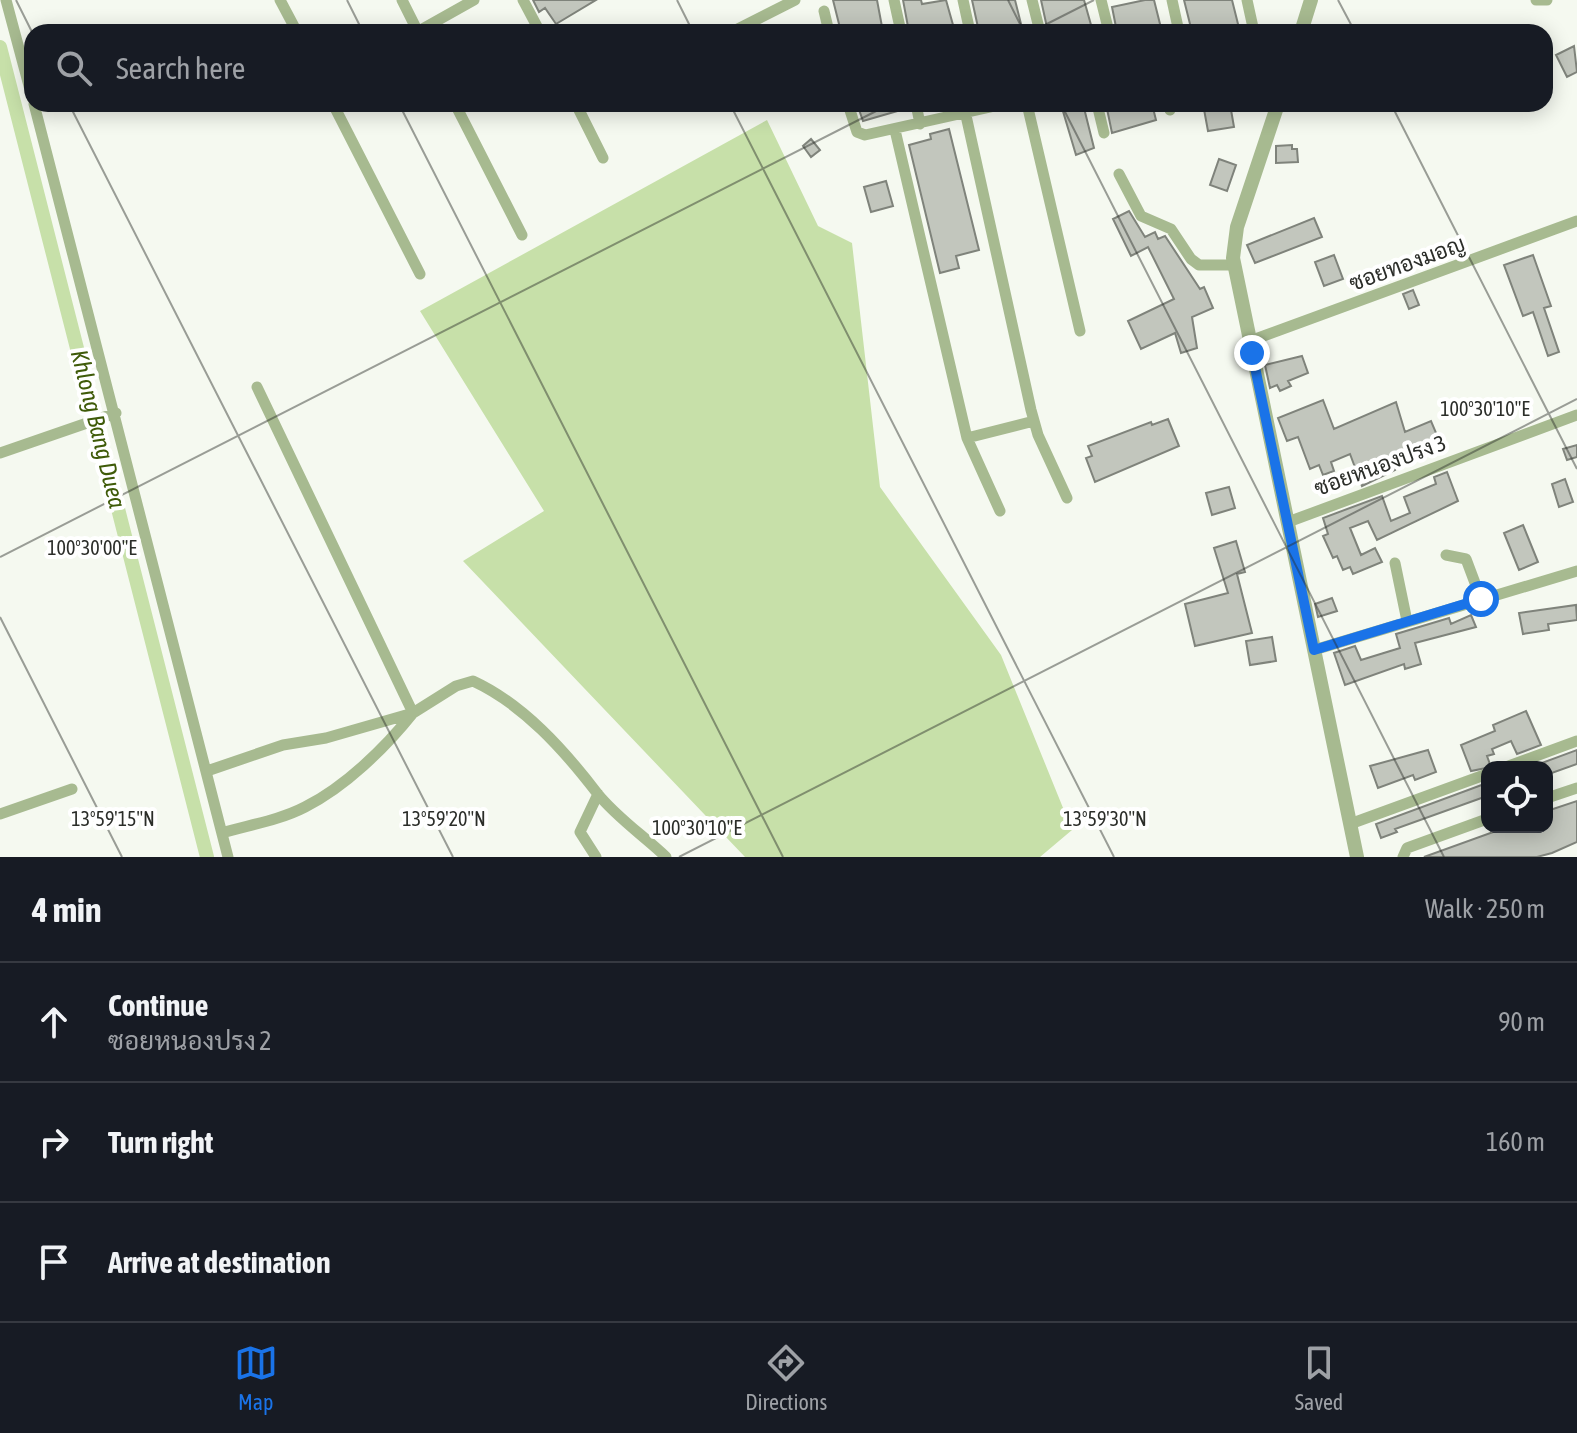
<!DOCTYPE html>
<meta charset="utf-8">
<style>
:root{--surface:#171b24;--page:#242831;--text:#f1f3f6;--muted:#9ea1a6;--line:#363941;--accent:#1a73e8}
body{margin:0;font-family:"Asap Condensed",Sarabun,sans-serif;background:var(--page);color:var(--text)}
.controls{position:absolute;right:24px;bottom:24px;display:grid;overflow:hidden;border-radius:16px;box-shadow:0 4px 20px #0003}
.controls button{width:72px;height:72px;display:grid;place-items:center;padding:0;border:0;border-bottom:2px solid var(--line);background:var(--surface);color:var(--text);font:40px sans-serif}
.stop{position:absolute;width:24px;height:24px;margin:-18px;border:6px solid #1a73e8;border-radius:50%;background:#fff}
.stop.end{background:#1a73e8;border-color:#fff;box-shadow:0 2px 8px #0008}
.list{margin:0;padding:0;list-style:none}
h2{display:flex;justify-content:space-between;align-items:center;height:104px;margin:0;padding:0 32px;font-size:34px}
h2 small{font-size:26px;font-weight:400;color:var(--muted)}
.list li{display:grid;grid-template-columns:52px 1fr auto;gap:24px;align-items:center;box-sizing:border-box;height:120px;padding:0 32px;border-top:2px solid var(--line)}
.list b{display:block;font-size:30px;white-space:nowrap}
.list p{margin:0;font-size:26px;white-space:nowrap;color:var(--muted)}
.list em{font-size:26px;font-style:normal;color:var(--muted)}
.icon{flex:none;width:44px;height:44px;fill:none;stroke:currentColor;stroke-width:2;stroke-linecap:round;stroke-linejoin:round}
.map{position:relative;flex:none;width:1577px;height:857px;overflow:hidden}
.search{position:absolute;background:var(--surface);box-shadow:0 4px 20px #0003;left:24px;right:24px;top:24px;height:88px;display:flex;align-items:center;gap:20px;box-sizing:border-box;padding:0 28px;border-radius:24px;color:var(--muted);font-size:30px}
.sheet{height:464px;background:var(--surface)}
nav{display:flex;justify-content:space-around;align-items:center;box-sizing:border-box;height:112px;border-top:2px solid var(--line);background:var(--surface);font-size:22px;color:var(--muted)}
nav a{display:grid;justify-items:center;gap:4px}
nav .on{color:var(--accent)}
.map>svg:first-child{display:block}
.water{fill:#c7e0a9}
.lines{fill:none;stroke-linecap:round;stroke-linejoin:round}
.canal{stroke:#c7e0a9;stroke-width:14}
.building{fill:#c2c6bd;stroke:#7f837b;stroke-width:2}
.minor{stroke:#a7ba90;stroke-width:11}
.tertiary{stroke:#a7ba90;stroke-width:14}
.route{stroke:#1a73e8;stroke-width:10}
.ticks{fill:none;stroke:#2b2d29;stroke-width:2;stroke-opacity:0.45}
.labels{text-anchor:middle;stroke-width:8;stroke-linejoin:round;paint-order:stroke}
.street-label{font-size:22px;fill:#2b2d29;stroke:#fff}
.water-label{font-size:24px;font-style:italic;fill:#3f5b09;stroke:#fff}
.ticks-label{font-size:20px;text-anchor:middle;fill:#2b2d29;stroke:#fff;stroke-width:8;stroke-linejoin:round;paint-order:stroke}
</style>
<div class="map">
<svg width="1577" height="857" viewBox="0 0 1577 857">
<rect width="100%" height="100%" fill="#f5f9f0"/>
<path class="water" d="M767,120L818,226L852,243L880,487L1001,655L1072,830L1040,857H745L463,561L544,511L420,311Z"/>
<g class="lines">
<path class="canal" d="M0,47L207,857"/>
</g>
<path class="building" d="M533,0H596L556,24L545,8L539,12Z
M833,0H877L883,32H841Z
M903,0H921L922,4L946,0L955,32H909Z
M972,0H1015L1023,32H979Z
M1041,0H1084L1093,32H1048Z
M1145,0H1154L1162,32H1117L1112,7Z
M1184,0H1232L1240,32H1192Z
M1574,46L1577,72L1567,77L1556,55Z
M857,104H908V108L863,121Z
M1083,104L1094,148L1076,155L1062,108Z
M1106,104H1152L1156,120L1112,133Z
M1203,104H1230L1234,127L1208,131Z
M949,129L979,250L956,256L959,268L940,273L909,145L931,139L930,134Z
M811,139L820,150L811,157L803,146Z
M1292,145V149H1297L1298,162L1276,163V146Z
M1219,159L1236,165L1227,191L1210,185Z
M886,181L893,206L871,212L864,187Z
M1129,211L1145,237L1155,232L1158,239L1165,236L1200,289L1204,287L1213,308L1192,317L1197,348L1181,353L1175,333L1141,349L1128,321L1174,299L1148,247L1131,256L1113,219Z
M1314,218L1322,237L1255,263L1247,245Z
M1334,255L1343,279L1324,286L1315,262Z
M1533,255L1551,306L1544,308L1559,352L1548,356L1533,312L1523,316L1504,265Z
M1413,290L1419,305L1409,309L1403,294Z
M1302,356L1308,373L1288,381L1291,386L1280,391L1277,385L1270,388L1265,365Z
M1323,400L1334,429L1396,402L1405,432L1431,421L1442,447L1392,462L1395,470L1362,486L1350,454L1331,462L1334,471L1323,475L1319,465L1310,469L1298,437L1287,441L1278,418Z
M1168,419L1179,446L1095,482L1086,458L1092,456L1088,446L1151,422L1152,425Z
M1577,445V457L1567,460L1563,449Z
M1447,472L1458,501L1377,540L1368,521L1350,528L1361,555L1375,548L1382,562L1353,574L1350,567L1343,570L1337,556L1333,558L1323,536L1328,534L1323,518L1382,496L1391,521L1410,513L1404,497L1436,484L1434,477Z
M1565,479L1573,502L1559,507L1552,484Z
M1229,487L1235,508L1212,515L1206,493Z
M1523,525L1538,562L1519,570L1504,533Z
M1236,541L1245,572L1237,574L1252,633L1195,646L1185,604L1228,593L1214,548Z
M1332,598L1337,611L1318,617L1315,604Z
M1576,605L1577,620L1548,624L1549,630L1523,634L1519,613Z
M1471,615L1476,627L1415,643L1421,664L1405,669L1404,664L1345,685L1334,653L1355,646L1361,660L1400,648L1396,634L1449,618L1451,624Z
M1272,637L1276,661L1250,665L1246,641Z
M1526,711L1541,745L1517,754L1511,741L1492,749L1494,754L1487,756L1491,767L1471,771L1461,745L1495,731L1493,725Z
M1428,750L1436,772L1415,780L1413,775L1378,788L1370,766Z
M1577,750V764L1549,774L1547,767H1531Z
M1487,783V796L1395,829L1397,832L1381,838L1376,824Z
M1577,801V842L1552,853L1537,857H1424L1507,827H1547V811Z"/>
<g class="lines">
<path class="minor" d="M6,0L32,97
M280,0L297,32
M402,0L418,32
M523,0L540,32
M894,0L901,32
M963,0L970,32
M1032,0L1040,32
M1101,0L1109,32
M1172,0L1179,32
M1247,0L1254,32
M1536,0H1547
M824,11L829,32
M417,32L474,0
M732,32L795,0
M34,104L228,857
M333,104L420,274
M455,104L522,235
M576,104L603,158
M848,104L857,132L865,135L1004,104
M916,104L920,124
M1027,104L1080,331
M1097,104L1104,133
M1169,104L1170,110
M965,111L1031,410L1038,435L1067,498
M895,130L967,438L1000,511
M1119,174L1141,216L1171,229L1191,259L1199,265H1234
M1250,341L1577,221
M967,438L1034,421
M0,453L116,413
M1288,522L1577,415
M1446,555L1466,559L1481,599
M1395,563L1407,621
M1314,650L1577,571
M1506,767L1577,741
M207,771L283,745L326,738L413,713L456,686L473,681C523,704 564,750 597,793C616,817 644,836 666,857
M1547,798L1577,788
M0,814L72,789
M1350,824L1487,774
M222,833C249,825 280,820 305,807C345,787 385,748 413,713L257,387
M596,857L580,832L598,794
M1403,857L1407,848L1487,819"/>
<path class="tertiary" d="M1301,32L1311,0
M1278,104L1237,227L1233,258L1357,857"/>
</g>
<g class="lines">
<path class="route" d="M1252,353L1314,650L1481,599"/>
</g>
<path class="ticks" d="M16,0L32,32M347,0L363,32M677,0L693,32M1008,0L1024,32M1338,0L1355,32M1031,32L1094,0M69,104L453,857M399,104L783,857M730,104L1114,857M1061,104L1444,857M1391,104L1577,469M0,557L890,104M0,617L122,857M679,857L1577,399"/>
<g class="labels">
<g class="street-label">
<text transform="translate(1407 263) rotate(-20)" y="8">ซอยทองมอญ</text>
<text transform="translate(1380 465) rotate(-20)" y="8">ซอยหนองปรง 3</text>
</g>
<g class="water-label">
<text transform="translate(98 429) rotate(76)" y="8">Khlong Bang Duea</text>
</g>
</g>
<g class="ticks-label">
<text x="1485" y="416">100°30'10"E</text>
<text x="92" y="555">100°30'00"E</text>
<text x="113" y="826">13°59'15"N</text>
<text x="444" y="826">13°59'20"N</text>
<text x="1105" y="826">13°59'30"N</text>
<text x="697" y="835">100°30'10"E</text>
</g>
</svg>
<div class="controls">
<button><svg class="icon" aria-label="locate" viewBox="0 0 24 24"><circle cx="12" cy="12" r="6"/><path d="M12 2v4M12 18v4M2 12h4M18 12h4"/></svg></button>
</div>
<div class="stop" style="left:1481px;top:599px"></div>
<div class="stop end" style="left:1252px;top:353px"></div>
<div class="search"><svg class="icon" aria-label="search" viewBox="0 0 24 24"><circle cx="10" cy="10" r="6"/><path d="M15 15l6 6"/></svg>Search here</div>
</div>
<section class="sheet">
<h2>4 min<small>Walk · 250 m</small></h2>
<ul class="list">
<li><svg class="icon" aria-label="ahead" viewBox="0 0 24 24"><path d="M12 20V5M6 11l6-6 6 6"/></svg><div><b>Continue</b><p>ซอยหนองปรง 2</p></div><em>90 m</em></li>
<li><svg class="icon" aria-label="right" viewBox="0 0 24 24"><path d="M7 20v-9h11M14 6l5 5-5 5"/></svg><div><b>Turn right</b></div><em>160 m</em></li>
<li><svg class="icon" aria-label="arrive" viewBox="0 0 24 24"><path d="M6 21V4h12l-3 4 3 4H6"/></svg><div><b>Arrive at destination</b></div></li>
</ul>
</section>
<nav>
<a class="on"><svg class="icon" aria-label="map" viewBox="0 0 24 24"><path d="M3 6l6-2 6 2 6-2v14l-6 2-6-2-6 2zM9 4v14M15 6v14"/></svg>Map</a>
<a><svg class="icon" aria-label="directions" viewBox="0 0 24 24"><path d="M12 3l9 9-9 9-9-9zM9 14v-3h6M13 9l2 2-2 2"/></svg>Directions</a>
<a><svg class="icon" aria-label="saved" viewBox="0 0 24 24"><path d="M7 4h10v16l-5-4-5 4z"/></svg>Saved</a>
</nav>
